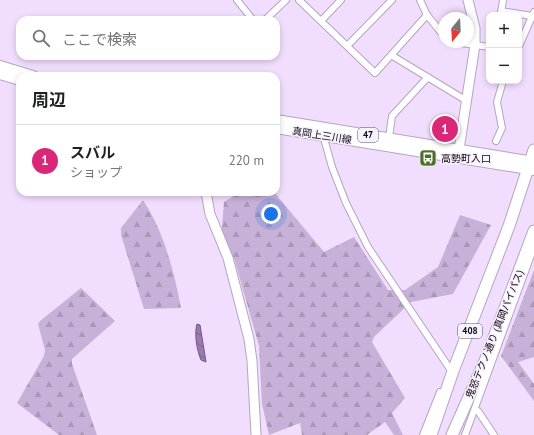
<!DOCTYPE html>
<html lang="ja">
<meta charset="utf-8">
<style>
:root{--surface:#fff;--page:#f6f6f6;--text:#202124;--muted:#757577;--line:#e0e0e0;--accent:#db2777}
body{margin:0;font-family:"PT Sans","Noto Sans JP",sans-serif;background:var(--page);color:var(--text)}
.controls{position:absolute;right:12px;top:12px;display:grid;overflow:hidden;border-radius:8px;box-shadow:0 2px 6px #0003}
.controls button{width:36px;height:36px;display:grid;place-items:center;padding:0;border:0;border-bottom:1px solid var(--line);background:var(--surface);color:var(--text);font:20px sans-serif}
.compass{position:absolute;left:438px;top:12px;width:36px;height:36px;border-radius:50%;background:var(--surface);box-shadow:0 2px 6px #0003;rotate:198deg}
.you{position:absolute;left:271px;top:214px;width:14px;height:14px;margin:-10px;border:3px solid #fff;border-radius:50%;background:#1a73e8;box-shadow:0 0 0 6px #1a73e833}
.badge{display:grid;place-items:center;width:26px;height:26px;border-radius:50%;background:var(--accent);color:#fff;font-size:13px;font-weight:700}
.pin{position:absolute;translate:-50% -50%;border:2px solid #fff;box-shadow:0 1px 4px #0006}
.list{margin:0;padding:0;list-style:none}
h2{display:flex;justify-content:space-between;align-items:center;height:52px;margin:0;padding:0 16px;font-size:17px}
h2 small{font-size:13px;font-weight:400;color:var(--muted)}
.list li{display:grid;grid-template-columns:26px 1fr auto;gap:12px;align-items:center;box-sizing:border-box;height:72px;padding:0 16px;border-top:1px solid var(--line)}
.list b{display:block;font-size:15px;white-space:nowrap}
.list p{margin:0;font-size:13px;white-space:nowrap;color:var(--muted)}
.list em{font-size:13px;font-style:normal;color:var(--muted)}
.icon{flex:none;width:22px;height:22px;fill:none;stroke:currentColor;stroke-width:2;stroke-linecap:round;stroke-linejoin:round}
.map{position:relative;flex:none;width:534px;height:435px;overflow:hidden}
.search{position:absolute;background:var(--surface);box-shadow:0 2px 6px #0003;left:16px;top:16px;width:264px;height:44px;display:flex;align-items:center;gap:10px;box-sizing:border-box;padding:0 14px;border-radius:12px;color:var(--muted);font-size:15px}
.panel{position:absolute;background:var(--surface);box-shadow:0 2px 6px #0003;left:16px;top:72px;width:264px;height:124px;border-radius:12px}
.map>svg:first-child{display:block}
.forest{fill:url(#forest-firs)}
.water{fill:url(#water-waves);stroke:#705880}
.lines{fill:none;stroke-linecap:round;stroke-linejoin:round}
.street-casing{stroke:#b6a4c2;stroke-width:8}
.secondary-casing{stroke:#b6a4c2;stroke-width:11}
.primary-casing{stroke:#b6a4c2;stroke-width:12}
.highway-casing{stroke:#b6a4c2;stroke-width:13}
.street{stroke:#fff;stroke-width:6}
.secondary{stroke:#fff;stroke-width:9}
.primary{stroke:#fff;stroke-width:10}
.highway{stroke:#fff;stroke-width:11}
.labels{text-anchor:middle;stroke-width:3;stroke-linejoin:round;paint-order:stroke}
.shield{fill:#f8f1fe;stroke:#554e5a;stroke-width:1}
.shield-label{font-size:9px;font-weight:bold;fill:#0f0813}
.street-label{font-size:10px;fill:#0f0813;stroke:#f8f1fe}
.poi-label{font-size:10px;fill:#0f0813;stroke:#f8f1fe;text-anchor:start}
</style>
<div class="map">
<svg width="534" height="435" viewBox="0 0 534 435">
<defs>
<pattern id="forest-firs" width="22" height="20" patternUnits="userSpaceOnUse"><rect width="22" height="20" fill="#c8b1d8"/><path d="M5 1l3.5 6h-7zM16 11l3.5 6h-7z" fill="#ab97b8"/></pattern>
<pattern id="water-waves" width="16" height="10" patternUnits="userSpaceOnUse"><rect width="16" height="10" fill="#9a7aaf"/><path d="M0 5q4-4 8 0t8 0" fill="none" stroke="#7c628d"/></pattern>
</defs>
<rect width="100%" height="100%" fill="#f1defe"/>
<path class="forest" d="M240,192H274L324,252L354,237L388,290H405L438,267L460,215L491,225L453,294L411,302L374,337L372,342L405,398L392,413L403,435H394L385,422L367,435H302L300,423L269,435L262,404L259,346L234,258L221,240L224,202Z
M143,200C164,232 174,271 181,308L144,309L121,235V228Z
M534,270V357L518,362L534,384V401L501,356Z
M81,288L115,321L72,359V364L97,435H59L17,403L44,356L45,350L38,324L40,321Z"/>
<path class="water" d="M197,324L200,325L206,362L201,360C197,350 194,335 197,324Z"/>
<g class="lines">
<g class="street-casing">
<path id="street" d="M237,0L253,20
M299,0L375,73L427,15
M420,0L427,15L444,36
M501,11L532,16
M501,13L503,0
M265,20L286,0
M321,21L341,0
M455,42L489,47
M347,46L392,0
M519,46L534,12
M391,55L467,101
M323,135L332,167L346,203L368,247L452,372
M389,138L392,116L428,77
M496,141L502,128L497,102L503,81
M475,410L478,411L494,435
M423,435L440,392
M465,435L534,247"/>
</g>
<g class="secondary-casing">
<path id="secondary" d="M458,156L475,45V28L468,0
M206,192L210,214L228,258L249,339L252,361L256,435"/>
</g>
<g class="primary-casing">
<path id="primary" d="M0,66L33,76
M0,74L20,80
M276,120L534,162
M276,128L534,170"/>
</g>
<g class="highway-casing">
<path id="highway" d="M431,435L453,371L509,226L534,150
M452,435L485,361L534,231"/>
</g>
<use href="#street" class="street"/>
<use href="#secondary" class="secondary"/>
<use href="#primary" class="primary"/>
<use href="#highway" class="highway"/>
</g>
<defs>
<g id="bus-square" transform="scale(0.9)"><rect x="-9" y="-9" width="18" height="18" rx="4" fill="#4c6f28" stroke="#f8f1fe"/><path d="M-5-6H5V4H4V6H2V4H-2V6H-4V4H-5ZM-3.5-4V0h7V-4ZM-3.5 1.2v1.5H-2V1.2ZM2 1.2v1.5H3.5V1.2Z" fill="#fff"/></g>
</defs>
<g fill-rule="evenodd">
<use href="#bus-square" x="428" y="158"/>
</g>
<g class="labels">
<g class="shield">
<rect x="358" y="128" width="20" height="14" rx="3"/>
<rect x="458" y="324" width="24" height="14" rx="3"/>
</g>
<g class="shield-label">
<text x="368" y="138">47</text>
<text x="470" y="334">408</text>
</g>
<g class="street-label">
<text transform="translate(322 135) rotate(9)" y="4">真岡上三川線</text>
<text transform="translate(494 334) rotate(-68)" y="4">鬼怒テクノ通り (真岡バイパス)</text>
</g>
<g class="poi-label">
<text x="441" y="162">高勢町入口</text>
</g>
</g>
</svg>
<div class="controls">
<button>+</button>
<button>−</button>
</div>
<svg class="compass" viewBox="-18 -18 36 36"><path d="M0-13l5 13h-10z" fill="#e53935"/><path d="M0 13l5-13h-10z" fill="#757577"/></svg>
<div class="you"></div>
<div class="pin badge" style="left:445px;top:129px">1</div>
<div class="search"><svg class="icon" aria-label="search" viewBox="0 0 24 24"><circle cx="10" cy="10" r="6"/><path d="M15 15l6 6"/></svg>ここで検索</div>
<section class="panel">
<h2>周辺<small></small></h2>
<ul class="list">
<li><span class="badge">1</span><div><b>スバル</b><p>ショップ</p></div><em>220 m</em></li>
</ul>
</section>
</div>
